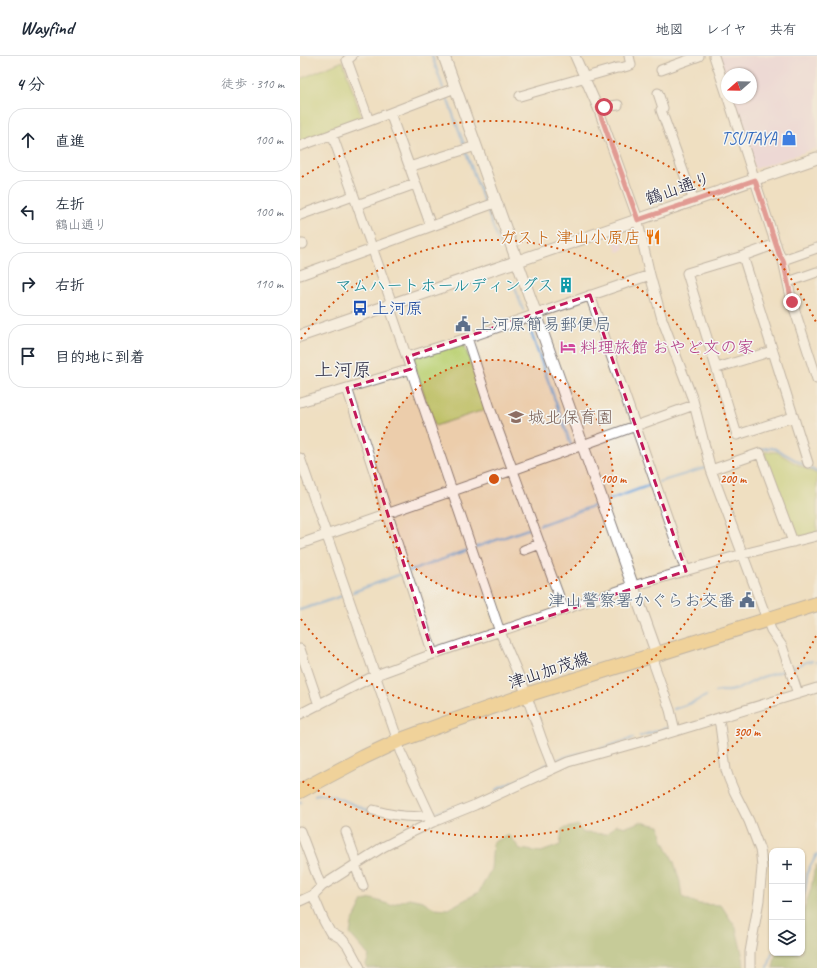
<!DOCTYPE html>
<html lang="ja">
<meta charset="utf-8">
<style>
:root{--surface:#fff;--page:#f2f2f3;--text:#1f2937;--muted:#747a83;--line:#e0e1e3}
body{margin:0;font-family:Caveat,"Klee One",sans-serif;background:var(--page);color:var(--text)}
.controls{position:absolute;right:12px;bottom:12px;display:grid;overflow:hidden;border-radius:8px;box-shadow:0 1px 3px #0004}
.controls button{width:36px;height:36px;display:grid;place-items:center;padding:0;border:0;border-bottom:1px solid var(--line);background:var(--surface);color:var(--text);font:20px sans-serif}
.compass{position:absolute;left:421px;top:12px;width:36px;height:36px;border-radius:50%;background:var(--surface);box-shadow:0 1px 3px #0004;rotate:250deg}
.stop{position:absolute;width:12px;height:12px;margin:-9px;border:3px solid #d1495b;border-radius:50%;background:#fff}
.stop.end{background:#d1495b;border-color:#fff;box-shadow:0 1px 4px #0008}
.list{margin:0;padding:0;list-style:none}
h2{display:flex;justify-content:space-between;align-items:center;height:52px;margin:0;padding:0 16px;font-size:17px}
h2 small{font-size:13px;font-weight:400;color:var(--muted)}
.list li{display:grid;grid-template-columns:26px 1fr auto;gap:12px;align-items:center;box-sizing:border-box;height:64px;margin:0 8px 8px;padding:0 8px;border:1px solid var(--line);border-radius:16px}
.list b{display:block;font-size:15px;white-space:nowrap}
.list p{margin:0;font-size:13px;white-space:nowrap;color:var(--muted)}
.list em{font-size:13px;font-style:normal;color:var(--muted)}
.icon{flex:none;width:22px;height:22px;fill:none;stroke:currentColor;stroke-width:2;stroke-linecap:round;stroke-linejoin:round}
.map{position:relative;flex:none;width:517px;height:912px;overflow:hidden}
header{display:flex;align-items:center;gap:24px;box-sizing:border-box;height:56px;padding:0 20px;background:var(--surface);border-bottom:1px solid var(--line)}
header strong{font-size:19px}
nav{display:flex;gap:22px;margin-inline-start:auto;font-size:14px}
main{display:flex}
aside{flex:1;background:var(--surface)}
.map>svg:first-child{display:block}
.built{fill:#ebd1eb}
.green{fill:#bcd174;stroke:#6f7a58}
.forest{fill:#95b366;stroke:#5c6a50}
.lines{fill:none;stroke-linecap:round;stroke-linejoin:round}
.stream{stroke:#6ca2d9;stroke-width:2.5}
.minor-casing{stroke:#88807e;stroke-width:11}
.tertiary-casing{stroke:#88807e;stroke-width:13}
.primary-casing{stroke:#88807e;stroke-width:16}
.minor{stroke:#fff;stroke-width:9}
.tertiary{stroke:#fff;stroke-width:11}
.primary{stroke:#f2c36a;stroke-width:14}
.route{stroke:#d1495b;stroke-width:5}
.marked{fill:none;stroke:#c2185b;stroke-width:3;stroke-dasharray:8 5;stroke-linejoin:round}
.ring{fill:none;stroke:#d45411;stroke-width:2;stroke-dasharray:2 4}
.labels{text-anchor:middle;stroke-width:3;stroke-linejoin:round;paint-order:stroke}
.shop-label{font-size:17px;fill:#366cbe;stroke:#f6f6f2;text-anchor:end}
.street-label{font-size:17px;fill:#22223b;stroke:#f6f6f2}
.food-label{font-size:17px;fill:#c56008;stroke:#f6f6f2;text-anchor:end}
.culture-label{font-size:17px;fill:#0d838f;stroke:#f6f6f2;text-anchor:end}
.transit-label{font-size:17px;fill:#164399;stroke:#f6f6f2;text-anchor:start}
.service-label{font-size:17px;fill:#4e5e75;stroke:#f6f6f2;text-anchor:start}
.hotel-label{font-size:17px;fill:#b23c85;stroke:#f6f6f2;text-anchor:start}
.education-label{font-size:17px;fill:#785e54;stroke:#f6f6f2;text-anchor:start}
.quarter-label{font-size:19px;fill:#22223b;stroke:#f6f6f2}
.centre{fill:#d45411;stroke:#f6f6f2;stroke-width:2}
.ring-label{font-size:12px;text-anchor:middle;font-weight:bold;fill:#d45411;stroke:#f6f6f2;stroke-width:3;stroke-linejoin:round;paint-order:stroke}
</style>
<header>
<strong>Wayfind</strong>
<nav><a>地図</a><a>レイヤ</a><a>共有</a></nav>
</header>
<main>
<aside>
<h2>4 分<small>徒歩 · 310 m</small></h2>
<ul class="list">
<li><svg class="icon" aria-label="ahead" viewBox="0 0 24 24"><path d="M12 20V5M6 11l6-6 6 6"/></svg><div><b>直進</b></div><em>100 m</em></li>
<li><svg class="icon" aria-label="left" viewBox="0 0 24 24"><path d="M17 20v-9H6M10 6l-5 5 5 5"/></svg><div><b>左折</b><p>鶴山通り</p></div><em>100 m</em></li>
<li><svg class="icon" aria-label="right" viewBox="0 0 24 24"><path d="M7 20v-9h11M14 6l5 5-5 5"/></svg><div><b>右折</b></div><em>110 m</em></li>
<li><svg class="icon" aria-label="arrive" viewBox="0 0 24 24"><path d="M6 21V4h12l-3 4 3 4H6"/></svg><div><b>目的地に到着</b></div></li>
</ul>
</aside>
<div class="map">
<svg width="517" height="912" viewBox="0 0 517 912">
<rect width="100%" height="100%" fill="#f6f6f2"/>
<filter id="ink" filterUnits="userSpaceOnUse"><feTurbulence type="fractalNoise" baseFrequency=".025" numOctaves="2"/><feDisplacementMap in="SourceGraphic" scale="8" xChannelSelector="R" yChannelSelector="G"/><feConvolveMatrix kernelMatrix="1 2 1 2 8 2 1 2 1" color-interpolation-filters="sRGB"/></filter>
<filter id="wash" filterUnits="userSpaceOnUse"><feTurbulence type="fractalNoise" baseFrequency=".012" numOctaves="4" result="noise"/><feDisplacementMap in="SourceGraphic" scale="16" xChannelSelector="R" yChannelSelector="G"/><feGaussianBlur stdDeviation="0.9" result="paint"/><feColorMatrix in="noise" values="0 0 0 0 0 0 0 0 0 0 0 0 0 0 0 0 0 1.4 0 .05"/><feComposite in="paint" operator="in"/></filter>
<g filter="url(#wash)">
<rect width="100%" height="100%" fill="#efdfc1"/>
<path class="built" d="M417,0H517V92L455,113L431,42H451V18H427V29Z
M321,180L325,193L318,196L313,183Z"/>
<path class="green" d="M43,5L62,63L0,86V23Z
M161,287L164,288L187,353L135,370L113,306L116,300Z
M464,396H477L493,406L517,418V477L498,481L494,479Z"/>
<path class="forest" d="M340,766L360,770L363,784L374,806L380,826L382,841L399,848L421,849L436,872L443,902L444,912H67L66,909L69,900L50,878L52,867L63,845L72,843L91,849L109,842L123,845L134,852L148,853L179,836L191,813L193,786L209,779L220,793L241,796L260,789L262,773L278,769L283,777L306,778L316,769L326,771Z
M517,808V912H473L476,897H502V859L511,833L514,815Z"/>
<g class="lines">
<path class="stream" d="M132,0L143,32
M147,42L165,91
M166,96L201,193
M213,226L223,254
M228,268L271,389
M459,394C465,392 470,391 476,393L517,416
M359,426L405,412
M309,444L353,428
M240,469L296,449
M176,491L231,472
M110,515L168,494
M53,536L101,518
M0,554L42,540
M516,606H517
M492,612L506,606L512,605
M415,636L420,635H429L438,633L462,621L486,614
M374,653L394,646L406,640
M340,680L370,671
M300,693L333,682
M255,705C267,699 280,698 293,694
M196,734L216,725L248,708
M15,739C26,734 59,751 71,756
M0,747L1,746
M160,749L164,748
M135,758L147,753L152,752
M502,844L505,835L508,814L517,798
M468,912L472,897"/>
</g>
</g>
<g filter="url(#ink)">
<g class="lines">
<g class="minor-casing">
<path id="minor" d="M52,0L47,4L69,65
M275,0L298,52L336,158L350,219L362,263L393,344L411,414L471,574L482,590L498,638
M414,0L427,39
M361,14L399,0
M358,37L363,52L361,54L394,145
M220,40L317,12H321L331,9L329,0
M428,42L479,198L483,204L492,246L517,323
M298,52L304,51L318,49
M90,57L131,170
M32,78L92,248L91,255L200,576L224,632L242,684L253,712
M0,90L69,65L155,32
M109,111L176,90
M57,149L115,128
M0,159L53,140
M0,188H3
M476,188L443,200L387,217L437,379L493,361
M443,200L508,407
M483,204L517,192
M0,219L67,195L72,192L195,147
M488,226L517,216
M290,239L386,515
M167,282L190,352L264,554
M107,301L167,282L350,219
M417,312L472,295
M47,332L133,598
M0,346L111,313
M0,402L98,685L100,695L133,766
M411,414L460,397L493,486
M0,488L213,414L394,349
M224,494L240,488
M0,593L19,649
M351,600L370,654L375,675
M0,658L76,619L133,598L333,530L443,498L517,480
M418,662L420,669L426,714L429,723L434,735L449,765L460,794L461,800L462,812L459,844L450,896V912
M73,754C91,759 112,763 130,759
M0,775L19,825L22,830
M46,776L57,807
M55,809L63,830
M13,839L24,865L30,876L42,883L48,890L60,912
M0,845L13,839L22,830L83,791L108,778L133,766L175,749L268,706L343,685L517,632"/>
</g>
<g class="tertiary-casing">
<path id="tertiary" d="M144,0L357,598
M0,280L517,102"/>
</g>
<g class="primary-casing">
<path id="primary" d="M0,735L64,701L98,685L144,668L226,639L517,548"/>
</g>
<use href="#minor" class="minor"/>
<use href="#tertiary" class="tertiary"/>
<use href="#primary" class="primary"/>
</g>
</g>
<g class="lines" filter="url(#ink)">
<path class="route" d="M304,51L298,52L319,110L338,164L455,124L479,198L483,204L492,246"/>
</g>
<path d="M0 0H517V912H0ZM290,239L386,515L133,598L47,332L111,313L107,301Z" fill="#efdfc1" fill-opacity=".55" fill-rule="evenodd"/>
<path class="marked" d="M290,239L386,515L133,598L47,332L111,313L107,301Z"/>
<circle cx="194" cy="423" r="119" fill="#d45411" fill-opacity=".12"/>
<g class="ring">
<circle cx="194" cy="423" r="119"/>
<path d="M1 283A239 239 0 1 1 1 563"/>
<path d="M516 580A358 358 0 0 1 2 725M2 121A358 358 0 0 1 516 266"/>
</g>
<defs>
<g id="shop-bare" transform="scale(1.2)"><path d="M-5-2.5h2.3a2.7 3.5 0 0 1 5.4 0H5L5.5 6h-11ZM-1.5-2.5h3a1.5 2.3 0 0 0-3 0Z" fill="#3f7fe0" stroke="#f6f6f2" stroke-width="2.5" paint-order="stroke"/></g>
<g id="restaurant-bare" transform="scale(1.2)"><path d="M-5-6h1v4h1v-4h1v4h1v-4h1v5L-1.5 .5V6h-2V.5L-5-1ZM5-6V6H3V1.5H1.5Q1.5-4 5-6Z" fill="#e8710a" stroke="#f6f6f2" stroke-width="2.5" paint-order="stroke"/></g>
<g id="building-bare" transform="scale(1.2)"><path d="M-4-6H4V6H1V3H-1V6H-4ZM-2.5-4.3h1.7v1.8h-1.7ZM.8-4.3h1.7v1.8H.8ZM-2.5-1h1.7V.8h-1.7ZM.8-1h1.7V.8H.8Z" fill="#0f9aa8" stroke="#f6f6f2" stroke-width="2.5" paint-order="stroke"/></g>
<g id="bus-bare" transform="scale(1.2)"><path d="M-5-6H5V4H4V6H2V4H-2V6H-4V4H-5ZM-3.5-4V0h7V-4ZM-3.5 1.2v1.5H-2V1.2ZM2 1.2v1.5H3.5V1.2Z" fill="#1a4fb4" stroke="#f6f6f2" stroke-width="2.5" paint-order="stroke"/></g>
<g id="civic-bare" transform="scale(1.2)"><path d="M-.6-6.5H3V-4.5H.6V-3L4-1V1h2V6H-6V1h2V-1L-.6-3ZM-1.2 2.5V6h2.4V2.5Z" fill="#5c6f8a" stroke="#f6f6f2" stroke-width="2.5" paint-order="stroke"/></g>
<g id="hotel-bare" transform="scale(1.2)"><path d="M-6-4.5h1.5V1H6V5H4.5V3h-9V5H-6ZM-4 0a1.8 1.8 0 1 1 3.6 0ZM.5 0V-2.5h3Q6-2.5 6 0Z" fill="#d1479c" stroke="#f6f6f2" stroke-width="2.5" paint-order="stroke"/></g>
<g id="school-bare" transform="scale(1.2)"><path d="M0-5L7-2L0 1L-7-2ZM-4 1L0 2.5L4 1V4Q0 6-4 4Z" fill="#8d6e63" stroke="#f6f6f2" stroke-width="2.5" paint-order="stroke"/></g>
</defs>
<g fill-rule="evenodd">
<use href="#shop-bare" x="489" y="82"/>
<use href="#restaurant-bare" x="353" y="181"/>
<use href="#building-bare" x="266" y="229"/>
<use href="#bus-bare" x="60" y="252"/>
<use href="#civic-bare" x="163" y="268"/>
<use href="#hotel-bare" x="268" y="291"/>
<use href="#school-bare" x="216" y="361"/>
<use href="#civic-bare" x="447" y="544"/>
</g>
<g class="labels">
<g class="shop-label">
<text x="477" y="88">TSUTAYA</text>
</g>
<g class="street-label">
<text transform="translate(378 132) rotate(-19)" y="6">鶴山通り</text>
<text transform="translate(249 614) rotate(-18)" y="6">津山加茂線</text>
</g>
<g class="food-label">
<text x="341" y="187">ガスト 津山小原店</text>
</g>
<g class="culture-label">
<text x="254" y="235">マムハートホールディングス</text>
</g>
<g class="transit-label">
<text x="72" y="258">上河原</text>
</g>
<g class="service-label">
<text x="175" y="274">上河原簡易郵便局</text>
<text x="435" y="550" text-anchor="end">津山警察署かぐらお交番</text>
</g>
<g class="hotel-label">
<text x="280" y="297">料理旅館 おやど文の家</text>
</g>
<g class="education-label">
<text x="228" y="367">城北保育園</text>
</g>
<g class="quarter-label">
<text x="43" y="320">上河原</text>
</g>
</g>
<circle cx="194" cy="423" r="6" class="centre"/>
<g class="ring-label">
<text x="313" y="427">100 m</text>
<text x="433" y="427">200 m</text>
<text x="447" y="680">300 m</text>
</g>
</svg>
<div class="controls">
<button>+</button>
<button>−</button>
<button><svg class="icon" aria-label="layers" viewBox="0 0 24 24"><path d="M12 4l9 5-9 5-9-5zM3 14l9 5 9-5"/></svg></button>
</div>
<svg class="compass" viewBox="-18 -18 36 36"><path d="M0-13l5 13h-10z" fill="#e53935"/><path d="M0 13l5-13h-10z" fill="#747a83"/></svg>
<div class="stop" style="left:304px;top:51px"></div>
<div class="stop end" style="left:492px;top:246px"></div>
</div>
</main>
